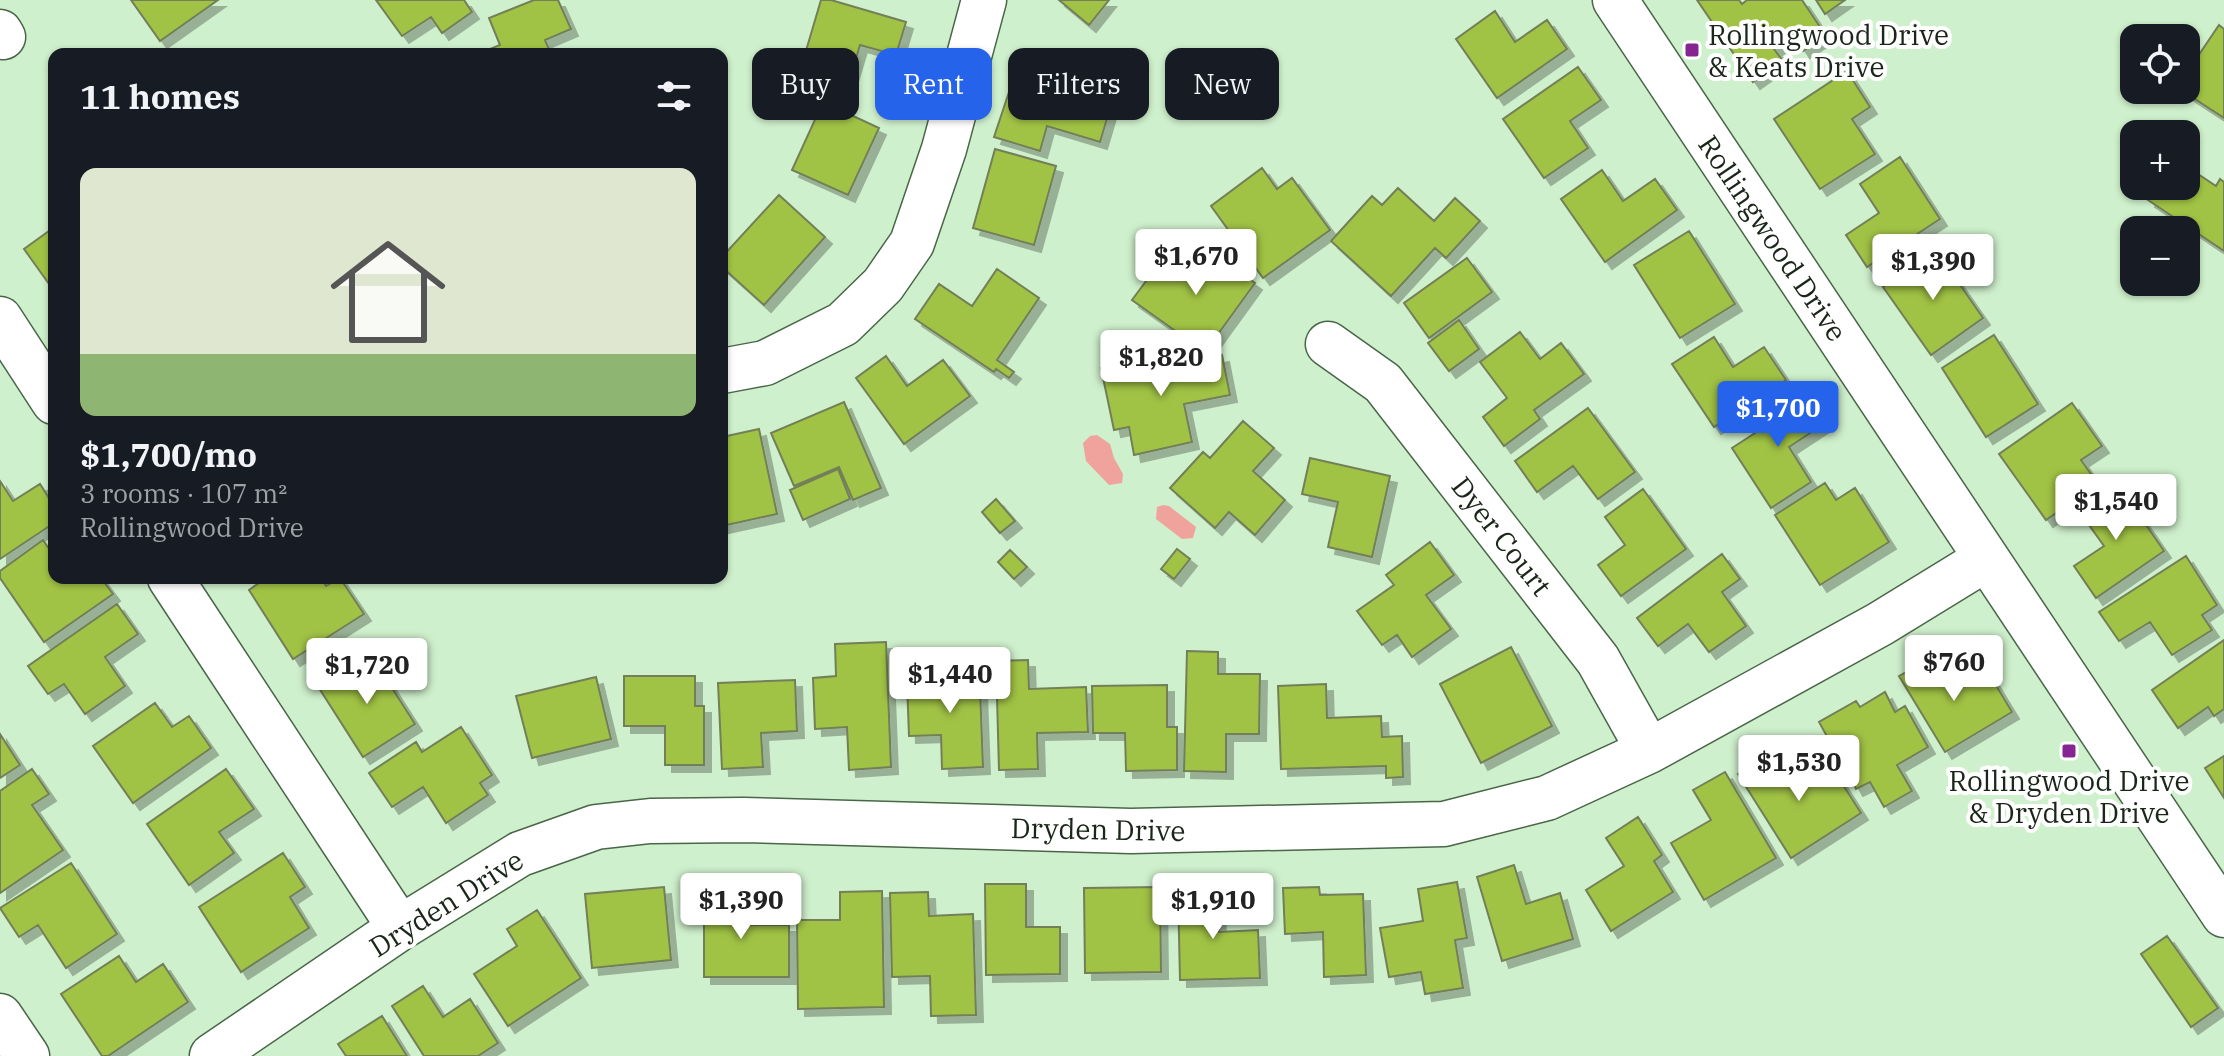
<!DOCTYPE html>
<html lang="en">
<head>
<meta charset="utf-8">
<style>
  :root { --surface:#171b24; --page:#20242c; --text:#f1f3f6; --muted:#9ea1a6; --accent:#2563eb }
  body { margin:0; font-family:"IBM Plex Serif",serif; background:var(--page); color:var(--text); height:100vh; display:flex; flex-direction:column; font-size:30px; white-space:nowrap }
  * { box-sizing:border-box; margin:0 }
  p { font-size:26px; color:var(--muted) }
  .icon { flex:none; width:44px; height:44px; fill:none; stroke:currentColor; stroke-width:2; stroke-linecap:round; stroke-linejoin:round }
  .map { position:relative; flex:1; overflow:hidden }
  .sheet { position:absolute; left:48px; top:48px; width:680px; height:536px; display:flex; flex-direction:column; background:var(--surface); border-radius:16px; box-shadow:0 2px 6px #0004 }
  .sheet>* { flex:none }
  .guide { position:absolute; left:752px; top:48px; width:760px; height:72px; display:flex; gap:16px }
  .controls { position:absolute; left:2120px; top:24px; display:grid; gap:16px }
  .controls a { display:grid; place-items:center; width:80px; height:80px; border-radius:16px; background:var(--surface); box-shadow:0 2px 6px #0004; font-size:40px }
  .price { position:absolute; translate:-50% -68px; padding:0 18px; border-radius:8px; background:#fff; color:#222; font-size:26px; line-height:52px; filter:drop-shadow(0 2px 4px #0008) }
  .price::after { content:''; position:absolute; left:50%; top:48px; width:24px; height:18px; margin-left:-12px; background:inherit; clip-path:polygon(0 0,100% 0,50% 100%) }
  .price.active { background:var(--accent); color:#fff }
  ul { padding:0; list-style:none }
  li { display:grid; align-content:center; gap:16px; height:424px; padding:0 32px }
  li span { display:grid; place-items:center; height:248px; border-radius:16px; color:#555 }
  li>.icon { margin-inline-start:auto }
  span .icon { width:144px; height:144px; fill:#fffc; stroke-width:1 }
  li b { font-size:34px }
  h2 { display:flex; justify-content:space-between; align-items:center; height:96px; padding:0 32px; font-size:34px }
  .pill { padding:0 28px; border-radius:16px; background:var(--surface); box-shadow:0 2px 6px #0004; font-size:28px; line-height:72px }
  .pill.active { background:var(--accent); color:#fff }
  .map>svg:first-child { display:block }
  .water { fill:#f0a29d }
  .building { fill:#a1c345; stroke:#727f58; stroke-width:2; filter:url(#shadow) }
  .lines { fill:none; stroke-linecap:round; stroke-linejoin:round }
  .minor-casing { stroke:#496648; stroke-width:47 }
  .minor { stroke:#fff; stroke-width:44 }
  .poi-dot { fill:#842590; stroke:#fff; stroke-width:3 }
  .labels { text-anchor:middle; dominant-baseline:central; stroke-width:8; stroke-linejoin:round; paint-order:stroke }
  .poi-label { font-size:28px; fill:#1a2619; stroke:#fff; text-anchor:start }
  .street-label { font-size:28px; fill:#1a2619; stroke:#fff }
</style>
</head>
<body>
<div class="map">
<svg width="2224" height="1056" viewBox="0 0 2224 1056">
  <defs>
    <filter id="shadow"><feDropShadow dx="7" dy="7" stdDeviation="0" flood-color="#0004"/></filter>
  </defs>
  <rect width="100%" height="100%" fill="#cff0cc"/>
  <!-- water -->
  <path class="water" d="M1097,435l13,9 4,14 9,16 -1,9 -13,2 -23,-24 -3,-18 7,-7z
    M1163,505l6,1 27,21 -3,11 -11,1 -26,-20 1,-12z"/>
  <!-- building -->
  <path class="building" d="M131,0h87l-58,41z
    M376,0h88l8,12 -30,21 -11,-16 -29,19z
    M534,0h24l13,29 -26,11 6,14h-65l-1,-3 15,-6 -11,-27z
    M821,0h10l75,22 -10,33 -36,-10 -12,40 -48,-14z
    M1059,0h50l-20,25z
    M1697,0h42l3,4 5,-4h55l24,36 -23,15 -10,-15 -19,13 9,12 -30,21z
    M1816,0h29l-20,14z
    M1495,11l20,31 32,-22 20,29 -70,49 -41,-59z
    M2219,25l5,4v89l-43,-28h5v-34l2,-3 8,6z
    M1056,55l64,20 -20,67 -53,-16 -7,25 -46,-14 17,-51 32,10z
    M1578,67l23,33 -31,21 18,27 -44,30 -41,-59z
    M1847,71l23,36 -18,12 23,35 -55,35 -46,-70z
    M823,102l56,26 -31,67 -56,-25z
    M995,149l61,17 -22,79 -61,-17z
    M1900,157l40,62 -73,48 -21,-32 33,-22 -19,-29z
    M2186,166l30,20 4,-7 4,3v69l-76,-51 10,-14h28z
    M1262,168l15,21 15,-11 38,52 -67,48 -52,-72z
    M1602,170l21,31 32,-22 22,31 -72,52 -44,-63z
    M1398,188l36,33 21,-23 25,23 -34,37 -11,-10 -44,48 -60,-55 41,-45 10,9z
    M779,195l46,42 -61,68 -42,-38v-10z
    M53,228l1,1v62l-30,-42z
    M1689,231l46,73 -55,34 -46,-73z
    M1201,245l54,38 -50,69 -73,-52 26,-35 19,13z
    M1936,250l47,68 -52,37 -48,-68z
    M1467,258l25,34 -63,46 -25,-35z
    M997,269l42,29 -42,62 17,12 -5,6 -13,-9 -2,3 -79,-53 24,-35 33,22z
    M1459,320l20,29 -30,22 -21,-28z
    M1520,332l20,27 21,-16 23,31 -50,36 6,9 -36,27 -21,-29 24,-19 -27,-36z
    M1994,335l44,69 -52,33 -44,-69z
    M1714,337l19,30 31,-20 22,33 -72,47 -42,-63z
    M1164,355l2,12 56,-12 8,40 -46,9 8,38 -58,13 -5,-28 -15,3 -13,-62z
    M886,356l21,30 36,-26 27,36 -66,48 -48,-66z
    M1799,391l22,35 -32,21 22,35 -40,26 -39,-60 23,-15 -6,-10z
    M844,402l37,86 -28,12 -14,-33 -45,19 -23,-53z
    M2072,403l30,43 -21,14 17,24 -52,36 -47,-66z
    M1588,408l47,64 -37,27 -25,-33 -36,26 -22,-31z
    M1243,421l31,27 -21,23 32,29 -30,35 -26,-23 -14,16 -45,-40 33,-36 7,6z
    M759,429l18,85 -55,12v-89z
    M1310,458l80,18 -18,81 -44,-10 10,-45 -36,-8z
    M838,469l12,30 -47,21 -13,-30z
    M0,481l13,20 27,-17 14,22v17l-54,36z
    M1825,483l11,17 19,-12 34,54 -69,43 -45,-70z
    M2118,484l46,67 -68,47 -22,-32 30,-20 -25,-35z
    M1643,489l43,60 -65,47 -23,-31 27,-20 -20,-28z
    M996,499l19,22 -15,12 -18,-21z
    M43,540l11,16v22h47l12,16 -69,48 -44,-64v-7z
    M1430,542l24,33 -28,20 25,34 -39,28 -15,-22 -15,10 -25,-34 37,-26 -8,-10z
    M1177,549l13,10 -16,20 -13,-10z
    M1010,550l17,17 -13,12 -16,-17z
    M1722,554l18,25 -18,13 24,34 -37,26 -21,-28 -30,22 -21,-28z
    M2186,556l31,49 -15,10 10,15 -40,25 -22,-33 -31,19 -20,-29z
    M266,578h55l5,8 14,-8 24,36 -71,45 -44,-69z
    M117,604l21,30 -33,23 20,29 -40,28 -21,-30 -16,10 -20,-28z
    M2224,640v69l-10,7 -6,-9 -30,21 -26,-38z
    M886,642l5,125 -42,3 -2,-43 -32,2 -2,-51 23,-2 -1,-32z
    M1511,647l41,79 -71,37 -41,-79z
    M1187,651l31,1v22h42l-1,60h-33v38l-42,-1z
    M371,655l44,69 -52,33 -44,-69z
    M1933,657l21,35 34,-20 24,40 -67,40 -46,-76z
    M1028,660l1,29 57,-2 2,45 -51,1 1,36 -39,1 -3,-109z
    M979,662l4,105 -41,2 -1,-34 -32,1 -2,-54 43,-1 -1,-17z
    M624,676h71v30h9v59h-39v-39h-41z
    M596,677l15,62 -79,19 -16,-62z
    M795,680l2,51 -36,2 2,34 -41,2 -4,-86z
    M1326,684l1,34 54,-2 1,21 20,-1 1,41 -17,1v-12l-105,3 -3,-83z
    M1167,685v42h10v43l-51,1 -1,-38h-32l-1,-47z
    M1885,692l10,20 10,-6 23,41 -31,18 15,26 -28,16 -14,-25 -14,7 -37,-67 37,-21 4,6z
    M155,703l17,24 17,-11 22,32 -78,55 -40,-57z
    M461,727l31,48 -12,8 8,12 -42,28 -23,-36 -31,20 -23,-34 47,-31 6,10z
    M0,734l20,31 -20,13z
    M1771,753l21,33 37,-23 32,50 -70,45 -53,-84z
    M2224,756v42l-19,-30z
    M32,769l17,25 -17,11 31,45 -63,43v-102z
    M226,769l28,40 -35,23 15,21 -45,32 -42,-61z
    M1725,772l51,86 -72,42 -33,-57 40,-23 -18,-30z
    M1638,817l24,38 -8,6 19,31 -62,39 -25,-41 38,-24 -18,-28z
    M283,853l22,34 -15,10 19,31 -68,44 -42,-65z
    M71,863l46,71 -51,34 -28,-43 -19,12 -19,-29z
    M1514,865l12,39 34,-11 13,46 -71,22 -25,-84z
    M1457,882l10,56 -12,2 8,48 -38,6 -4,-22 -32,5 -9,-49 43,-7 -5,-32z
    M985,884h41v43h34v47l-74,1z
    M664,887l7,73 -79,8 -7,-74z
    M1160,887l1,85 -76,1 -1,-85z
    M1319,887l1,8 43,-1 3,81 -42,2 -1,-45 -38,2 -2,-46z
    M1218,889l1,43 39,-2 2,48 -80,2 -2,-90z
    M745,891v34h44v52h-85v-85z
    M882,891l2,116 -86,2 -1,-89h43v-28z
    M928,892l1,24 44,-2 3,101 -45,1 -1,-40 -38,1 -2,-84z
    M537,910l44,68 -73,48 -34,-52 43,-28 -10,-17z
    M2167,936l51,72 -27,19 -50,-73z
    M119,956l17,26 27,-18 25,38 -80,54h-6l-41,-62z
    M423,986l20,31 27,-18 28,44 -20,13h-54l-32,-50z
    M382,1016l25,40h-61l-8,-12z"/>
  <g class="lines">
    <defs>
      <path id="minor" d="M1615,0l609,915
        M0,32l3,5
        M0,319l54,83
        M1328,344l55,39 215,277 51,91
        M722,371l43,-8 78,-39 40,-39 29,-42 32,-94 40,-149
        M170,578l230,350
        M0,1016l27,40
        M212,1056l188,-128 120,-74 76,-27 54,-6 93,-1 388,11 313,-7 103,-26 102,-47 231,-127 106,-65"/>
    </defs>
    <!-- minor casing -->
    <use href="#minor" class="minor-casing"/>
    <!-- minor -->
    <use href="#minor" class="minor"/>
  </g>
  <!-- markers -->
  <g class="poi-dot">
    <rect x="1684" y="42" width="16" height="16" rx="4"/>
    <rect x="2061" y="743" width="16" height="16" rx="4"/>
  </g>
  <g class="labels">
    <!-- poi labels -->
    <g class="poi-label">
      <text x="1708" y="34">Rollingwood Drive<tspan x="1708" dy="32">&amp; Keats Drive</tspan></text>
      <text x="2069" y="780" text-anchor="middle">Rollingwood Drive<tspan x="2069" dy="32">&amp; Dryden Drive</tspan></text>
    </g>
    <!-- street labels -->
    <g class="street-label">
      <text transform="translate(1773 238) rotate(56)">Rollingwood Drive</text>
      <text transform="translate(1502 536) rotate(52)">Dyer Court</text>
      <text transform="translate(1098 829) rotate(1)">Dryden Drive</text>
      <text transform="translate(446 903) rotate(-32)">Dryden Drive</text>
    </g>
  </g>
</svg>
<div class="controls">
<a><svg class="icon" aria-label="locate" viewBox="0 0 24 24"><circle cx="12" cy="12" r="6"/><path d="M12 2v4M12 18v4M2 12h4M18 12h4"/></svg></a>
<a>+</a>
<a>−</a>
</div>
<b class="price" style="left:1196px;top:297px">$1,670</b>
<b class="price" style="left:1933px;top:302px">$1,390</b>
<b class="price" style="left:1161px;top:398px">$1,820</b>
<b class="price active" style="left:1778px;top:449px">$1,700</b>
<b class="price" style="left:2116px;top:542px">$1,540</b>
<b class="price" style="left:1954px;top:703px">$760</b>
<b class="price" style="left:367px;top:706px">$1,720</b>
<b class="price" style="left:950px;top:715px">$1,440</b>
<b class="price" style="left:1799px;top:803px">$1,530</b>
<b class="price" style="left:741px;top:941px">$1,390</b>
<b class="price" style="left:1213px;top:941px">$1,910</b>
<div class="guide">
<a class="pill">Buy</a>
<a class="pill active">Rent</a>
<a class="pill">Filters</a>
<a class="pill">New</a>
</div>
<section class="sheet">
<h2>11 homes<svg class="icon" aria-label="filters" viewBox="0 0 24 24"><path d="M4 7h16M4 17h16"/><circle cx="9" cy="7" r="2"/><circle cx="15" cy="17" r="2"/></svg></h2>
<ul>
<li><span style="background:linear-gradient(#dfe7d0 75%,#8fb573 0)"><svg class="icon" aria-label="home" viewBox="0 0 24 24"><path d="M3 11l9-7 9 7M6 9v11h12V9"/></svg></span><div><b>$1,700/mo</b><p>3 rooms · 107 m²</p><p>Rollingwood Drive</p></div></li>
</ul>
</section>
</div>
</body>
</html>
